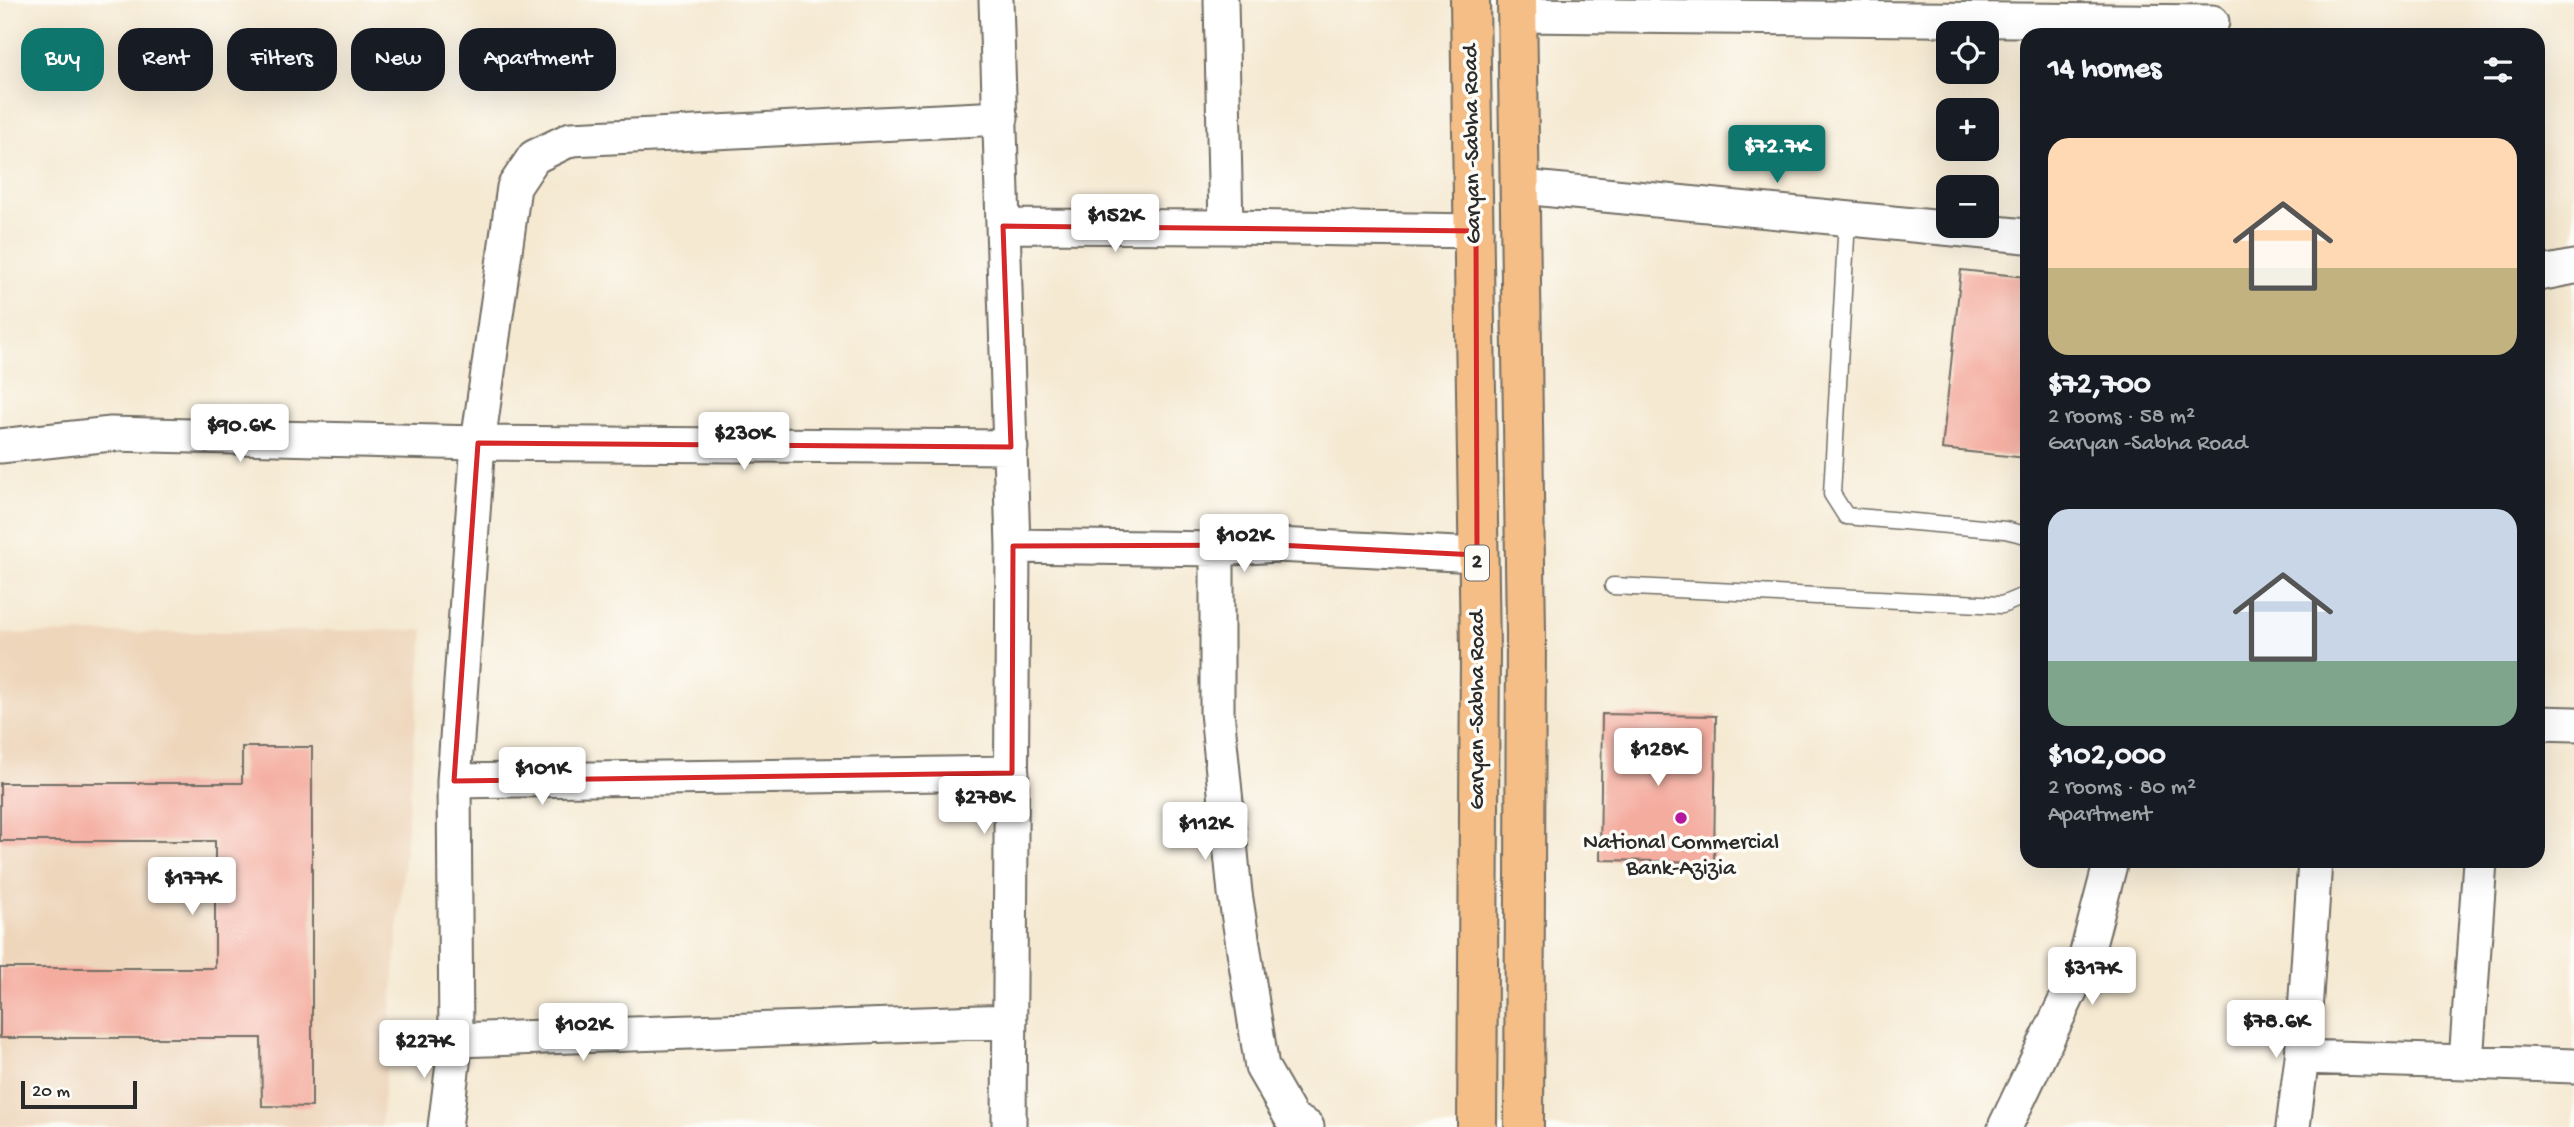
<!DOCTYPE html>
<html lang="en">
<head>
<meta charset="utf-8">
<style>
  :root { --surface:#171b24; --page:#20242c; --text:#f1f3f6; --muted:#9ea1a6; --accent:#0f766e }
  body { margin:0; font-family:"Gochi Hand",sans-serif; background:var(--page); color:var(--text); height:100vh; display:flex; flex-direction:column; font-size:26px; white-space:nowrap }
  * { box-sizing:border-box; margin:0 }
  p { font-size:23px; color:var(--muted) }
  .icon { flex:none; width:38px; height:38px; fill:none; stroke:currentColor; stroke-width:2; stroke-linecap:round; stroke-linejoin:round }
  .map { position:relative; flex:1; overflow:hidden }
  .panel { position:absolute; left:2020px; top:28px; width:525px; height:840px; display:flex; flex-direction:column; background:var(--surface); border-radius:21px; box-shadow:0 7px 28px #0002 }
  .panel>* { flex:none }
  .top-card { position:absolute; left:21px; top:28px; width:665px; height:63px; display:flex; gap:14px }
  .buttons { position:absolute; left:1936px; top:21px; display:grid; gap:14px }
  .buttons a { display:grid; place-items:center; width:63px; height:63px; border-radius:14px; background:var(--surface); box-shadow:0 7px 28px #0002; font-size:35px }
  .scale { position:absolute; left:21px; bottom:18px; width:116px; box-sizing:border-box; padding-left:7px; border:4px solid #2b2b2b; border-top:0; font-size:19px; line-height:24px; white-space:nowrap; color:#2b2b2b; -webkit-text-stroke:5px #fdfcf7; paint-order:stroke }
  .price { position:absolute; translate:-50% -60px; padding:0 16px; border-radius:7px; background:#fff; color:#222; font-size:23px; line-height:46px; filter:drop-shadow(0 2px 4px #0008) }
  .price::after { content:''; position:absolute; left:50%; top:42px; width:21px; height:16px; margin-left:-10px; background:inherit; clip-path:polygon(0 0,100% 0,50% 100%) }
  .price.active { background:var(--accent); color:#fff }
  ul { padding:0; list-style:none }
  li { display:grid; align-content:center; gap:14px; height:371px; padding:0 28px }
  li span { display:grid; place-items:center; height:217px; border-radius:21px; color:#555 }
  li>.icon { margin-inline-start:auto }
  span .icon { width:126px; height:126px; fill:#fffc; stroke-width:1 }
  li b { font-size:30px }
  h2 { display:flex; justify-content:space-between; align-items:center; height:84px; padding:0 28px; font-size:30px }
  .pill { padding:0 24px; border-radius:21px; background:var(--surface); box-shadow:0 7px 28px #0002; font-size:24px; line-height:63px }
  .pill.active { background:var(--accent); color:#fff }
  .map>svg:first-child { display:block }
  .built { fill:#eed6bb }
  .building { fill:#f4ac9f }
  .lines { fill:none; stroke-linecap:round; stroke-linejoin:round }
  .lane-casing { stroke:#726e65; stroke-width:19 }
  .street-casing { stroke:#726e65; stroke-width:37 }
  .highway-casing { stroke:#726e65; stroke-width:42 }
  .lane { stroke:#fff; stroke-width:16 }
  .street { stroke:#fff; stroke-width:33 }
  .highway { stroke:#f5be86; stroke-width:38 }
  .marked { fill:none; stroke:#d62828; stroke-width:5; stroke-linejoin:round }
  .poi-dot { fill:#b5179e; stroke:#fdfcf7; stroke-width:2.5 }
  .labels { text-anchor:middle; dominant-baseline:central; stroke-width:7; stroke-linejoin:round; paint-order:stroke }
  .shield { fill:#fdfcf7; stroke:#6a6a68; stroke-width:2 }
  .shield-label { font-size:21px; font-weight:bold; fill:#2b2b2b }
  .street-label { font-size:23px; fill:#2b2b2b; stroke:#fdfcf7 }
  .poi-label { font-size:23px; fill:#2b2b2b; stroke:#fdfcf7 }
</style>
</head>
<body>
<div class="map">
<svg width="2574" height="1127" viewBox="0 0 2574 1127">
  <rect width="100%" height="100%" fill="#fdfcf7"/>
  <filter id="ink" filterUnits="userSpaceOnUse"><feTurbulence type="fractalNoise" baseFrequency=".0143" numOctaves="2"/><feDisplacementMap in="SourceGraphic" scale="14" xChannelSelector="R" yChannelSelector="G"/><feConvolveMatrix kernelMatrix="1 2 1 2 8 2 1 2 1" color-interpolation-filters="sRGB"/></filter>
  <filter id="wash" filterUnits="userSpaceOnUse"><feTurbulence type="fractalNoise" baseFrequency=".00686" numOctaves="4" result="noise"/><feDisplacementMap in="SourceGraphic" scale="28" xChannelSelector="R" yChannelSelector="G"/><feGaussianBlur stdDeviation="1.57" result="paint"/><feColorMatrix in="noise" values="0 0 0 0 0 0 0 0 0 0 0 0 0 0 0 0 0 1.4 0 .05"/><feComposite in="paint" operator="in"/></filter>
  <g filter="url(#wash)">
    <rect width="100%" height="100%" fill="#f5e9d2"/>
    <!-- built -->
    <path class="built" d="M424,630l-43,497h-381v-493z"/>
    <g id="blocks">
      <!-- building -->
      <path class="building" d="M1961,270l65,7v181l-84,-9z
        M1602,714l114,2 -2,146 -114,-2z
        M242,747h70v360l-50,-1 -1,-68h-261v-70h215v-127h-215v-58h242z"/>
    </g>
  </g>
  <g filter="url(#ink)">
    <use href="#blocks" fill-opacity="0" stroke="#726e65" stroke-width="2"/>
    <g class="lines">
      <defs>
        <path id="lane" d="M1847,219l-15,275 14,22 159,14 21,5
          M1613,586l389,19 24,-10"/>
        <path id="street" d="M996,0l17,546 -4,581
          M1221,0l5,227 250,4
          M1517,15l695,7
          M1001,118l-430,21 -37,18 -20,30 -36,256 -24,338 558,-8
          M1522,187l504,49
          M1003,226l223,1
          M2538,274l36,-7
          M0,446l111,-12 367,9 533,4
          M1013,546l204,3 60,-4 200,10
          M1217,549v163l18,181 27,174 30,52 15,8
          M2538,723l36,1
          M454,781l2,259 554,-19
          M2315,861l-13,196 164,5
          M2480,861l-14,201 108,4
          M445,1127l11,-87
          M2005,1127l80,-167 26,-99
          M2293,1127l9,-70"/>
        <path id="highway" d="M1470,0l10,652 -3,475
          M1517,0l9,633 -2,494"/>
      </defs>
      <!-- lane casing -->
      <use href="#lane" class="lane-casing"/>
      <!-- street casing -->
      <use href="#street" class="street-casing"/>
      <!-- highway casing -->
      <use href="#highway" class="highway-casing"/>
      <!-- lane -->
      <use href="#lane" class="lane"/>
      <!-- street -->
      <use href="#street" class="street"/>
      <!-- highway -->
      <use href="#highway" class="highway"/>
    </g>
  </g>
  <!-- marked area -->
  <path class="marked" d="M1003,226l473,5 1,324 -200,-10 -264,1 -1,227 -558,8 24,-338 533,4z"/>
  <!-- markers -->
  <circle class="poi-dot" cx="1681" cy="818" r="7"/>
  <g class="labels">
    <!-- shield labels -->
    <rect class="shield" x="1465" y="545.5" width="24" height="35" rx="5"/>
    <g class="shield-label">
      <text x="1477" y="563">2</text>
    </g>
    <!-- street labels -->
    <g class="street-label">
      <text transform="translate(1473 144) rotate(-91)">Garyan -Sabha Road</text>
      <text transform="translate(1478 710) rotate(-90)">Garyan -Sabha Road</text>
    </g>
    <!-- poi labels -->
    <g class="poi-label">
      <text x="1681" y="843">National Commercial<tspan x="1681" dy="26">Bank-Azizia</tspan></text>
    </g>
  </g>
</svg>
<div class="buttons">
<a><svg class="icon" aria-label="locate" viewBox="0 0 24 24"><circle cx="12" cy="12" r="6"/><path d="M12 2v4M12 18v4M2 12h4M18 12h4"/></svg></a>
<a>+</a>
<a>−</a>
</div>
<div class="scale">20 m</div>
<b class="price active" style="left:1777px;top:185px">$72.7K</b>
<b class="price" style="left:1115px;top:254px">$152K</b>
<b class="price" style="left:240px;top:464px">$90.6K</b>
<b class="price" style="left:744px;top:472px">$230K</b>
<b class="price" style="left:1244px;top:574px">$102K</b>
<b class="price" style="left:1658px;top:788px">$128K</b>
<b class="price" style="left:542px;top:807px">$101K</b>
<b class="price" style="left:984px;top:836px">$278K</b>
<b class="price" style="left:1205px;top:862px">$112K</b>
<b class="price" style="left:192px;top:917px">$177K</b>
<b class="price" style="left:2092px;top:1007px">$317K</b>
<b class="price" style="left:2276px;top:1060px">$78.6K</b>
<b class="price" style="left:583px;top:1063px">$102K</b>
<b class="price" style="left:424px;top:1080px">$227K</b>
<div class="top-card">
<a class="pill active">Buy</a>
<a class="pill">Rent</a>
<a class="pill">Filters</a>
<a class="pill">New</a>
<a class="pill">Apartment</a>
</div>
<section class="panel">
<h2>14 homes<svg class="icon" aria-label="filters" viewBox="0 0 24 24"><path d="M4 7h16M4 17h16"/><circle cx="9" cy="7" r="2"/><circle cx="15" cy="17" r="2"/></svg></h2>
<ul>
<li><span style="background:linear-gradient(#ffd9b3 60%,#c2b280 0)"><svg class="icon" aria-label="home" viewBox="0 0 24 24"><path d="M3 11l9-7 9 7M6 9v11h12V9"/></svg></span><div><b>$72,700</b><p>2 rooms · 58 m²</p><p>Garyan -Sabha Road</p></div></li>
<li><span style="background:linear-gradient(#c9d6e8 70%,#7fa58c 0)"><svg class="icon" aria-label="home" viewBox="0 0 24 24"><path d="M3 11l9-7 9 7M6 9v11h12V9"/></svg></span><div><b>$102,000</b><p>2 rooms · 80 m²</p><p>Apartment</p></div></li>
</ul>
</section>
</div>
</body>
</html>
